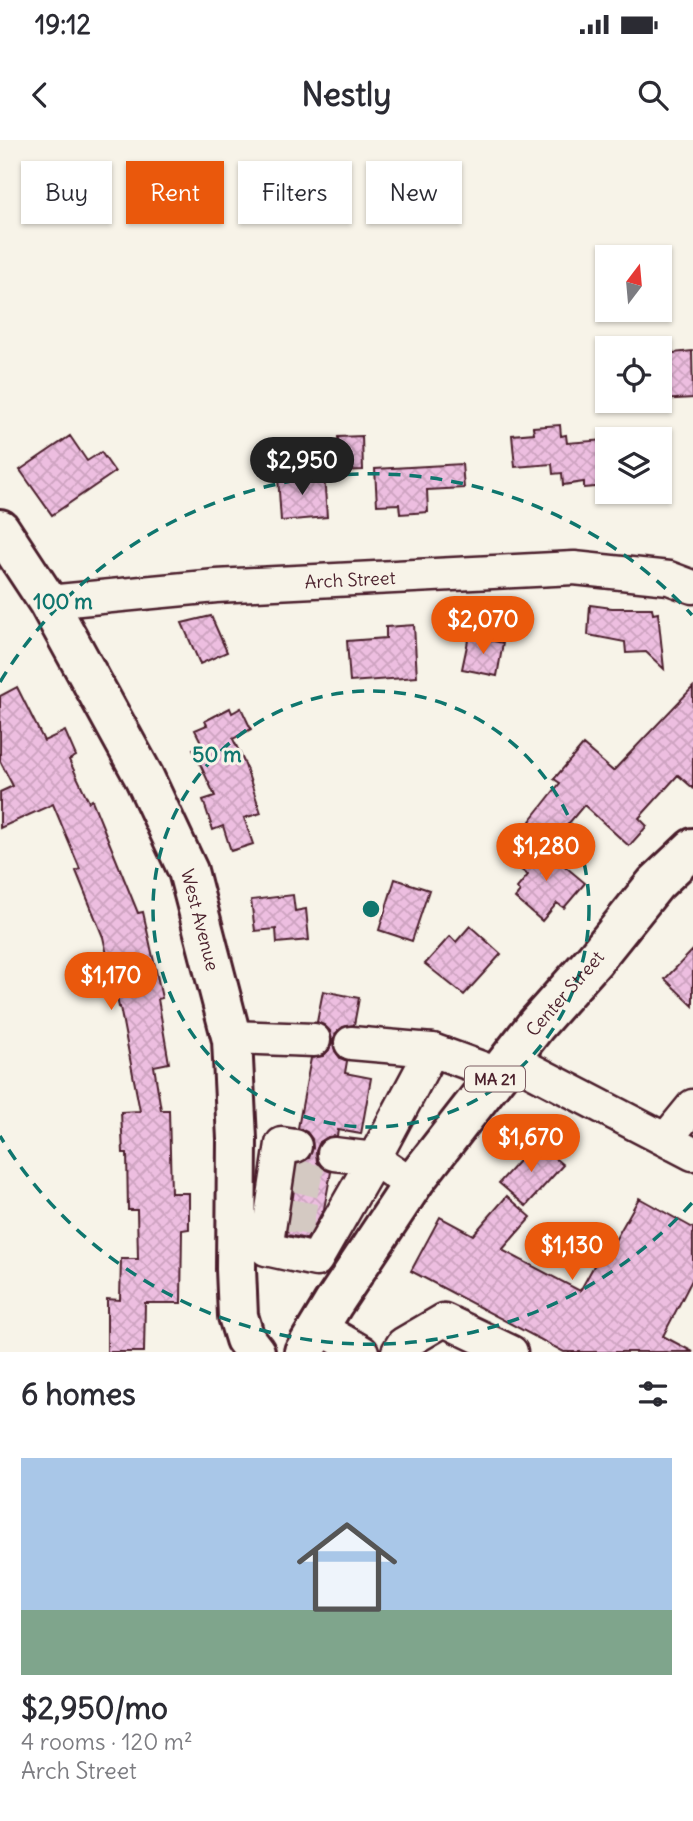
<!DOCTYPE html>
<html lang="en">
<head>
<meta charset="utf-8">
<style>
  :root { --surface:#fff; --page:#f7f7f7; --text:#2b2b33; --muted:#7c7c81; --line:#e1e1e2; --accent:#ea580c }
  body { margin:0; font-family:Delius,sans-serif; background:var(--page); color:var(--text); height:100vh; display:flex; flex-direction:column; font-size:26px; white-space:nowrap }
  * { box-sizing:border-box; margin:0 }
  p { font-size:23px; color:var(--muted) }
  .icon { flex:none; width:38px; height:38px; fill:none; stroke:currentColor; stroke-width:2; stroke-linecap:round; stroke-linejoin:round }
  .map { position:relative; height:1212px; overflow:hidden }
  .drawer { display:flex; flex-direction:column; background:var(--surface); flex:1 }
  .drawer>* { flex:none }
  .top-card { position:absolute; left:21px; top:21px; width:651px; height:63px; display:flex; gap:14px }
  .needle { width:46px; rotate:16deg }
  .buttons { position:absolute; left:595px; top:105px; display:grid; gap:14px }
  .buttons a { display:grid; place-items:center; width:77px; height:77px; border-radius:0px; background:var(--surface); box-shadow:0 2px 5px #0004; font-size:35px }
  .price { position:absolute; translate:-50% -60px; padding:0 16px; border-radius:24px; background:var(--accent); color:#fff; font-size:23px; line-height:46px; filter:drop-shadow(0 2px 4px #0008) }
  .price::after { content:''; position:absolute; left:50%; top:42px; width:21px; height:16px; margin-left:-10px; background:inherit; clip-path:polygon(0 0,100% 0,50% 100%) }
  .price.current { background:#222; color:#fff }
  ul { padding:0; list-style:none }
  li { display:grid; align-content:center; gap:14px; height:371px; padding:0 21px }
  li+li { border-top:2px solid var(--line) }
  li span { display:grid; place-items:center; height:217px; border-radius:0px; color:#555 }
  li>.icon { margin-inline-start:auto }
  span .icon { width:126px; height:126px; fill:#fffc; stroke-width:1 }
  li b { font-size:30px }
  h2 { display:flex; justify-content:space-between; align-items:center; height:84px; padding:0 21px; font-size:30px }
  .tag { padding:0 24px; border-radius:0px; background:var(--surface); box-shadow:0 2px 5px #0004; font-size:24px; line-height:63px }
  .tag.current { background:var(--accent); color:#fff }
  .status { display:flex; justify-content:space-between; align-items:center; height:49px; padding:0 35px; background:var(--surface); direction:ltr }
  .status svg { height:19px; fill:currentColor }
  header { display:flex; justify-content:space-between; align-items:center; height:91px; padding:0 21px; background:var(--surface); font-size:32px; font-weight:800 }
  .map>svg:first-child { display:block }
  .building { fill:url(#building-cross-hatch); stroke:#4a1f2b; stroke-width:2 }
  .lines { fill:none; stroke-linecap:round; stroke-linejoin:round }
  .minor-tunnel { stroke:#d4c9c2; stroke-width:32; stroke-dasharray:32 16; stroke-linecap:butt }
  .minor-casing { stroke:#4a1f2b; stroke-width:37 }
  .major-casing { stroke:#4a1f2b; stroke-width:44 }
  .minor { stroke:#f7f3e8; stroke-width:32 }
  .major { stroke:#f7f3e8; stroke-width:38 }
  .ring { fill:none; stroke:#0f766e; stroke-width:3.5; stroke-dasharray:12 9 }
  .labels { text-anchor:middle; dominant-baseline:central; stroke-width:6; stroke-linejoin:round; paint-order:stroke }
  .shield { fill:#f7f3e8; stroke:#7e5f64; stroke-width:2 }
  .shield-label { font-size:16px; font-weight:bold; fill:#4a1f2b }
  .street-label { font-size:18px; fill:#4a1f2b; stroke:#f7f3e8 }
  .centre { fill:#0f766e; stroke:#f7f3e8; stroke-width:3.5 }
  .ring-label { font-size:21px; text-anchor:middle; font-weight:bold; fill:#0f766e; stroke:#f7f3e8; stroke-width:6; stroke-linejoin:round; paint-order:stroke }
</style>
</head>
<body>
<div class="status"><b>19:12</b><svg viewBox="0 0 49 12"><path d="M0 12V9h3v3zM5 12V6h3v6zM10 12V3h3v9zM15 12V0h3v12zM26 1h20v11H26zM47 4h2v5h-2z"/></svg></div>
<header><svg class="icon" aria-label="back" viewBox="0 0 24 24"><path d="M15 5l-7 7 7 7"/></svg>Nestly<svg class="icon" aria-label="search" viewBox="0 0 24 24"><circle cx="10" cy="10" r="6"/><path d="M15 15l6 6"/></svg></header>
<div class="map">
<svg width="693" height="1212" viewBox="0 0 693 1212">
  <defs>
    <pattern id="building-cross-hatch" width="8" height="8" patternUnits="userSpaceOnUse" patternTransform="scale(1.75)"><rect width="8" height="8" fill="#edbee0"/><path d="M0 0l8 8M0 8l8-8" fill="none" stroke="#cda3c0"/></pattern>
  </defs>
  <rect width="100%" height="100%" fill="#f7f3e8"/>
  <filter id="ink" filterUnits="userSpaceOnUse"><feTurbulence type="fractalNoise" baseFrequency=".0143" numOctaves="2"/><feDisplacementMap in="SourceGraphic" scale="14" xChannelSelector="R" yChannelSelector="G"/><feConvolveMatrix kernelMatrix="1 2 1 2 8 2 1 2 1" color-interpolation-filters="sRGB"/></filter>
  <g filter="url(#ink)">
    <!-- building -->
    <path class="building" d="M692,211l1,47 -33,2v-31h5l-1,-15z
      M560,285l1,11 5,-1 1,8 38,-3 2,46 -23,2v-6l-21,3 -1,-12 -9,1 -1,-10 -37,3 -3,-32 22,-2 -1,-6z
      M70,296l17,25 14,-9 14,20 -63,43 -32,-45z
      M362,296l1,34 -24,1 -1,-34z
      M462,324l2,24 -37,2 1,22 -28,2 -1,-10 -22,1 -2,-36z
      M324,334l3,43 -46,4 -3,-45z
      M590,465l22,3h40l1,6 5,-1 6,56 -18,-17 -20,1 -1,-11 -37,-7z
      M211,476l16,36 -27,12 -18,-41z
      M414,485l3,52 -67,5 -3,-41 39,-3v-11z
      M469,496l34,7 -6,33 -35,-7z
      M17,547l27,54 21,-10 11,25 -7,4 20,42 3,-2 46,113 5,-1 19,86 -4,1 11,64 -15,3 7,44h8l2,83h18v36l-7,1 -1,73h-36l-1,49h-37v-53l13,1 1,-41h17l-1,-49h-9l-1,-57h-4l-2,-41 19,-1 -20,-104h-1l-16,-70 -27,-66 4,-2 -27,-65 -53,24v-36l13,-6 -13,-25v-65z
      M693,547v101l-15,-13 -39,43 8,8 -18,20 -45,-41 -30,36 -24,-20 30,-38 -6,-4 29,-34 30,26z
      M230,568l2,5 9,-5 10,21 -18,10 11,23 17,51 -17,5 9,26 -22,7 -8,-25 -10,4 -10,-30 12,-4 -22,-47 9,-5 -7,-14 12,-5 -2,-4z
      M536,702l49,41 -21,25 -7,-5 -15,18 -27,-23 5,-6 -3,-4 11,-13 -12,-9z
      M395,739l34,11 -17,51 -33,-11z
      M293,755l2,16 11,-2 3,31 -32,3 -1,-14 -21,2 -4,-31z
      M470,786l31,28 -37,41 -39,-31 25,-28 6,6z
      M693,810v56l-28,-27z
      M323,851l36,7 -5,27 -11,2 -7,6 -3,9 2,9 5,7 7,3 -2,12 26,5 -10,56 -23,-4 -1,6 -9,1 -8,5 -4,9 1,11 5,6 9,4 -7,37 -17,30 -20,-4 11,-71 11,-6 4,-10 -1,-9 -5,-7 -9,-4 13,-70 12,-2 6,-6 3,-9 -2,-10 -6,-6 -7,-3z
      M536,1002l27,23 -37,41 -27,-23z
      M507,1056l24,21 -29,33 78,41 21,-38 5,3 33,-58 54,30v50l-30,58 30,16h-129l-153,-81 29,-54 33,18z"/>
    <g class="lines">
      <!-- minor-tunnel -->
      <path class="minor-tunnel" d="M290,1034l39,10
        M283,1074l39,7"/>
      <defs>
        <g id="minor">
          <path id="s1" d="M48,462l168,-16 358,-18 95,10 24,9"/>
          <path d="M231,897l83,3"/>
          <path d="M351,903l81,7"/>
          <path d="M510,919l183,95"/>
          <path d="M666,999l27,-33"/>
          <path d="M295,1006l-13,-2 -16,105 50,11 58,-101 -40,-5"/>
          <path d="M412,1045l-38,-26 58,-109 66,24"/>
          <path d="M319,1187l43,25"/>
          <path d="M398,1212l5,-8 41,-24 67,32"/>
        </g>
        <g id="major">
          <path id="s2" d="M0,389l48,73 96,175 44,94 44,169 5,99 -1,130 2,47 7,23 10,13"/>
          <path id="s3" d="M304,1212l29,-48 83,-125 120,-154 58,-65 61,-76 38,-36"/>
        </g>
      </defs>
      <!-- minor casing -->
      <use href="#minor" class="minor-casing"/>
      <!-- major casing -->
      <use href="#major" class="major-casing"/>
      <!-- minor -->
      <use href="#minor" class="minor"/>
      <!-- major -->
      <use href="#major" class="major"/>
    </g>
  </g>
  <!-- distance rings -->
  <g class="ring">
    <circle cx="371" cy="769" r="218"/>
    <path d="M692 1063A435 435 0 0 1 0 996M0 542A435 435 0 0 1 692 475"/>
  </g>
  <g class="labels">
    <!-- shield labels -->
    <rect class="shield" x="465" y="926.5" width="60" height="25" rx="5"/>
    <g class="shield-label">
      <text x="495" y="939">MA 21</text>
    </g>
    <!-- street labels -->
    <g class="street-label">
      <text stroke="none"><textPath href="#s1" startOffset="303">Arch Street</textPath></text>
      <text stroke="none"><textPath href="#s2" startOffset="441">West Avenue</textPath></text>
      <text stroke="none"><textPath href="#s3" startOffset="444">Center Street</textPath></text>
    </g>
  </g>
  <circle cx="371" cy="769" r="10" class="centre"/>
  <g class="ring-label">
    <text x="63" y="469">100 m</text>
    <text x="217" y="622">50 m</text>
  </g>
</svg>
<div class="buttons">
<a><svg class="needle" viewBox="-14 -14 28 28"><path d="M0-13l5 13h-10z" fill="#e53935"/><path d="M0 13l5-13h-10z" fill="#7c7c81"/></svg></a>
<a><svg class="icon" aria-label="locate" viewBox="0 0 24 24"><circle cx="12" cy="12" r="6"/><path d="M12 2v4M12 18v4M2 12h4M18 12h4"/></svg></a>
<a><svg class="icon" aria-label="layers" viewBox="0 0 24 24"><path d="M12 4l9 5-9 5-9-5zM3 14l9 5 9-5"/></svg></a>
</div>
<b class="price current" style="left:302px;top:357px">$2,950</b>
<b class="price" style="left:483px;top:516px">$2,070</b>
<b class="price" style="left:546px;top:743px">$1,280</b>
<b class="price" style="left:111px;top:872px">$1,170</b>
<b class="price" style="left:531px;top:1034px">$1,670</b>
<b class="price" style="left:572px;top:1142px">$1,130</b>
<div class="top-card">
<a class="tag">Buy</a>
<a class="tag current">Rent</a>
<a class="tag">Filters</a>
<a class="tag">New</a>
</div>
</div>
<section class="drawer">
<h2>6 homes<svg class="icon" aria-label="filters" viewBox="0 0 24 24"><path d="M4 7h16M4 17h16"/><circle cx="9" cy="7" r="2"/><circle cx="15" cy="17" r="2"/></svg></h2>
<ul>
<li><span style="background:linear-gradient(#a9c7e8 70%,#7fa58c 0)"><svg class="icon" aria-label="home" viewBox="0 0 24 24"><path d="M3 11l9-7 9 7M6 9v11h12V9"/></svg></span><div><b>$2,950/mo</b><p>4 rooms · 120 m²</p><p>Arch Street</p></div></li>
</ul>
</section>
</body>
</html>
